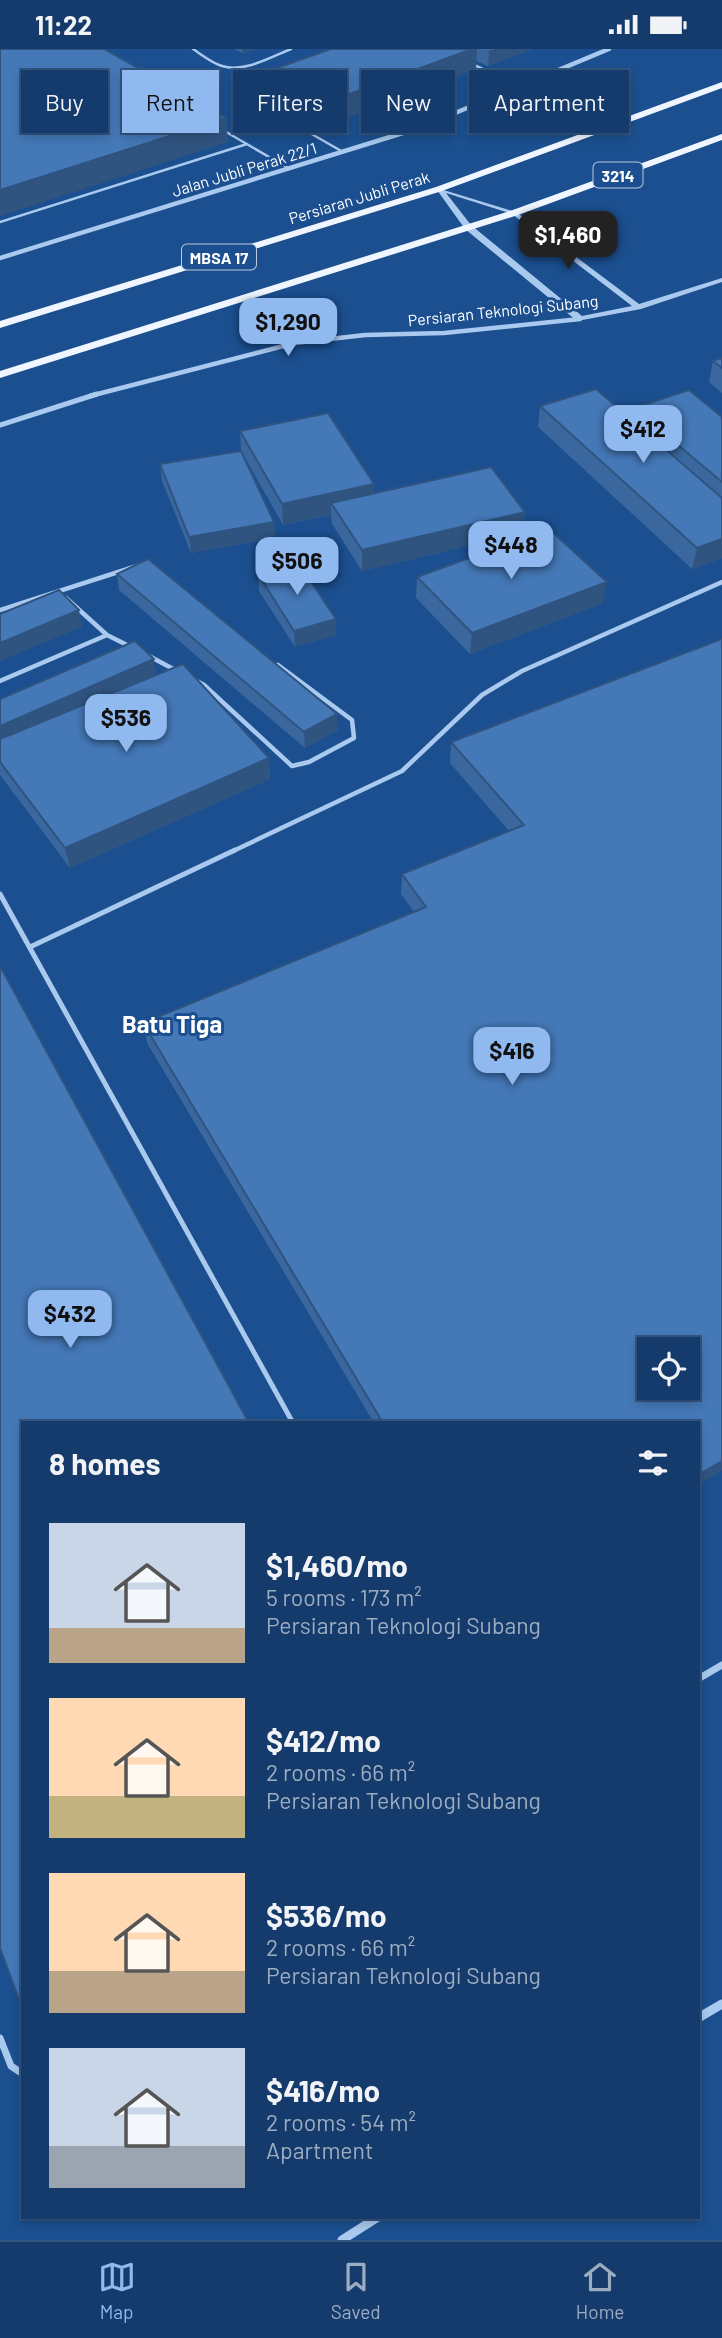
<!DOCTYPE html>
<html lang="en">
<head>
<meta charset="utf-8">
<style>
  :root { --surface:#143b6b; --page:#1d4271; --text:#f1f3f6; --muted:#9dadc1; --line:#33557e; --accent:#90b9f0 }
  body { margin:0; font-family:Barlow,sans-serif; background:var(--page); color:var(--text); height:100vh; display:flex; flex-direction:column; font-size:26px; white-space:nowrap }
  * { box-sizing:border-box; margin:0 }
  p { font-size:23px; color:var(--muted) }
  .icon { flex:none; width:38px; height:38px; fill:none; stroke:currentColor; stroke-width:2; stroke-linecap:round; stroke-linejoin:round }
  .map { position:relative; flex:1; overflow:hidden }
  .sheet { position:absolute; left:21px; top:1372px; width:679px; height:798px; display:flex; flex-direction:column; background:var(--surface); border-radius:0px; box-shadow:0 4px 10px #0003,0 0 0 2px var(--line) }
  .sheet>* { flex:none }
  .banner { position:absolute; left:21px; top:21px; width:681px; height:63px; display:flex; gap:14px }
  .tools { position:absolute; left:637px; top:1288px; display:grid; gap:14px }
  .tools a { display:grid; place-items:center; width:63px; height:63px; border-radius:0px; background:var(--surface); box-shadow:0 4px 10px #0003,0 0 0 2px var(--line); font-size:35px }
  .price { position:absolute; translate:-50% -60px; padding:0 16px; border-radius:14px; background:var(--accent); color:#111; font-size:23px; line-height:46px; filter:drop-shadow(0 2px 4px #0008) }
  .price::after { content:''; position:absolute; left:50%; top:42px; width:21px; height:16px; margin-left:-10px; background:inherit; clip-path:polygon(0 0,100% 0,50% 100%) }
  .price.current { background:#222; color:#fff }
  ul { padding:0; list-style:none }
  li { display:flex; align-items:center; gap:21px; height:175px; padding:0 28px }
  li span { display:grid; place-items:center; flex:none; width:196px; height:140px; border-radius:0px; color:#555 }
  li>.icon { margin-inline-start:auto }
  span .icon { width:84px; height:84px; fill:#fffc; stroke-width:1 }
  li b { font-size:30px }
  h2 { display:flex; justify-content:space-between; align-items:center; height:84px; padding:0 28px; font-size:30px }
  .chip { padding:0 24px; border-radius:0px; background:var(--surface); box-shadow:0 4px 10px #0003,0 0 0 2px var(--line); font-size:24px; line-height:63px }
  .chip.current { background:var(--accent); color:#111 }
  .status { display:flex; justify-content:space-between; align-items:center; height:49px; padding:0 35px; background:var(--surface); direction:ltr }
  .status svg { height:19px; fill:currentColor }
  .menu { display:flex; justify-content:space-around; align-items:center; height:98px; border-top:2px solid var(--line); background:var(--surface); font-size:19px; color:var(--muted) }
  .menu a { display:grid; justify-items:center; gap:4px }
  .menu .current { color:var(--accent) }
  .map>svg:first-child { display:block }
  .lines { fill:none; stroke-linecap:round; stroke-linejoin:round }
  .service-far3 { stroke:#a9c9ee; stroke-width:2.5 }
  .service-far2 { stroke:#a9c9ee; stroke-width:4.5 }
  .service-far1 { stroke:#a9c9ee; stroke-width:5 }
  .service { stroke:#a9c9ee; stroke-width:7 }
  .minor-far2 { stroke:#a9c9ee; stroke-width:4.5 }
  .minor-far1 { stroke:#a9c9ee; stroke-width:5 }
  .minor { stroke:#a9c9ee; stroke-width:9 }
  .tertiary { fill:#a9c9ee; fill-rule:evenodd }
  .primary { fill:#f0f6ff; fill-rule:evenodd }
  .wall { fill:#3a679d }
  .shaded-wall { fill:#305480 }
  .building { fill:#4478b7; stroke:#305480; stroke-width:2; fill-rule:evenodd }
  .labels { text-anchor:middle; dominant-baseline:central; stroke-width:6; stroke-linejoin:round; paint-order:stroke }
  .far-street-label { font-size:16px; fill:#fff; stroke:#1b4f8f }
  .shield { fill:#1b4f8f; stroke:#bbcadd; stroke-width:2 }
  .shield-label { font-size:16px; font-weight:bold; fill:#fff }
  .district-label { font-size:24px; font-weight:bold; fill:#fff; stroke:#1b4f8f }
</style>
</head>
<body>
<div class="status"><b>11:22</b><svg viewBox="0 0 49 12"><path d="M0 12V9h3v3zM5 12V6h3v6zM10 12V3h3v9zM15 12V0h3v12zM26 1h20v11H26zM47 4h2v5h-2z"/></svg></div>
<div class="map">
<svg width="722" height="2191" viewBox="0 0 722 2191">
  <rect width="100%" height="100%" fill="#1b4f8f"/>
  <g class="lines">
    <!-- service-far3 -->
    <path class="service-far3" d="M193,0c9,6 19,14 29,17 22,7 49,-9 69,-17
      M470,14l49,23
      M281,37l-21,8 -3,5 4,6 82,47
      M221,80l67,39
      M0,173l247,-78"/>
    <!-- service-far2 -->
    <path class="service-far2" d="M66,549l41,37 24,12
      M0,561l140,-45
      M149,607l28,15
      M195,631l9,5 88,81 17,-4 45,-24 -2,-18 -74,-55
      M0,632l107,-46
      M231,803l171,-81 80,-76 40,-24 200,-89"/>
    <!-- service-far1 -->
    <path class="service-far1" d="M0,845l293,529
      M30,898l205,-97"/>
    <!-- service -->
    <path class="service" d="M698,1630l24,-14
      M0,1989l11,28 12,8"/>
    <!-- minor-far2 -->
    <path class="minor-far2" d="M0,209l419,-130 190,-79
      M90,347l205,-53 70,-8 79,-2 136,-14"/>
    <!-- minor-far1 -->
    <path class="minor-far1" d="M0,376l97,-31"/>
    <!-- minor -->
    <path class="minor" d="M698,1969l24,-14
      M342,2191l36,-23"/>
    <!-- tertiary -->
    <path class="tertiary" d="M437,139l79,24 123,92 83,-26v4l-81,27 -64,12 -112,-92 -28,-39zM446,144l66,21 120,92 -50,10 -111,-91z"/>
    <!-- primary -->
    <path class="primary" d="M722,33v6l-280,103 -442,137v-7l436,-134z
      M722,85v6l-204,75 -518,163v-7l510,-160z"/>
  </g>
  <!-- wall -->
  <path class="wall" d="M234,0h21l-13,4z
    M331,0h202l-45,17 -12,-5v8l-139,52 -59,-31 -1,-22z
    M722,309v35l-13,-11 4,-21z
    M540,357l92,15 2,-13 88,9v141l-30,11 -154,-142z
    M240,382l134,62 149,40 -161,38 -30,-47 -1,-9 -48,10 -39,-69 30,66 1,16 -84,15 -29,-72 -2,-17 81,-13z
    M117,525l221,156 -33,18 -186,-158z
    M258,525l78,61 -41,12 -36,-56z
    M417,528l186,26 -133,51 -54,-56z
    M722,590l-24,784h-324l-227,-380 -4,-20 271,-111 -13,-18 1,-20 107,-43 -59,-68 1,-21z
    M156,626l113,83 1,21 -200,89 -70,-93v-76z"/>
  <!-- shaded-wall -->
  <path class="shaded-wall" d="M242,0h13l-13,4z
    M472,0h5l-1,20 -139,52 -1,-22z
    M495,0h38l-45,17 1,-15z
    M226,69l2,24 -228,74v-26z
    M374,435v22l-43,-3v12l-48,10 -1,-21z
    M525,463l-2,21 -161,38v-21z
    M274,473l1,16 -84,15 -2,-16z
    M722,490v19l-30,11 5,-21z
    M607,533l-4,21 -133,51 2,-21z
    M79,561l3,17 -82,34v-18z
    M336,570v16l-41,12 -1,-16z
    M154,610l2,17 -156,68v-18z
    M337,665l1,16 -33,18 -1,-16z
    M269,709l1,21 -200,89 -5,-20z
    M722,1412v10l-24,14v-10z"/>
  <!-- building -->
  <path class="building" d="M0,0h104l122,69 -226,72z
    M331,0h141l-136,50 -59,-31z
    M722,309v10l-9,-7z
    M596,340l126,109v41l-25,9 -157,-142z
    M689,341l33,27v65l-88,-74z
    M328,364l46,71 -92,20 -42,-73z
    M241,402l33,71 -85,15 -29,-73z
    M491,418l34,45 -163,38 -31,-47z
    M549,480l58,53 -135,51 -55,-56z
    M148,510l189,155 -33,18 -187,-158z
    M299,515l37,55 -42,12 -36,-57z
    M59,541l20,20 -79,33v-29z
    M722,590v822l-24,14v-52h-315l-240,-400 283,-116 -24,-33 122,-49 -73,-83zM649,1300h39v39h-39z
    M135,592l19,18 -154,67v-27z
    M183,615l86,94 -204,90 -65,-86v-23z
    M0,917l249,457h-226v587l-23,-62z"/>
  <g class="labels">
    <!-- far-street labels -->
    <g class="far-street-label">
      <text transform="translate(244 120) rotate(-17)">Jalan Jubli Perak 22/1</text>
      <text transform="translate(359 148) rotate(-17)">Persiaran Jubli Perak</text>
      <text transform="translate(503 261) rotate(-6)">Persiaran Teknologi Subang</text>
    </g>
    <!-- shield labels -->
    <g class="shield">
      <rect x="593.5" y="113.5" width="49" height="25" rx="5"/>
      <rect x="182" y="195.5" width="74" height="25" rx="5"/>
    </g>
    <g class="shield-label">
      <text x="618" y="126">3214</text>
      <text x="219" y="208">MBSA 17</text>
    </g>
    <!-- district labels -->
    <g class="district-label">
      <text x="172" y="974">Batu Tiga</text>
    </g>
  </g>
</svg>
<div class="tools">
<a><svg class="icon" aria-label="locate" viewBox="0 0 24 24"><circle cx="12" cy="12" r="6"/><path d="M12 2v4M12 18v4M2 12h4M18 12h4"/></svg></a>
</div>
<b class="price current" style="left:568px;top:222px">$1,460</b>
<b class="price" style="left:288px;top:309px">$1,290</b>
<b class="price" style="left:643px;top:416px">$412</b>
<b class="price" style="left:511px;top:532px">$448</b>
<b class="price" style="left:297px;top:548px">$506</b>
<b class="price" style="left:126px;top:705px">$536</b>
<b class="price" style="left:512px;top:1038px">$416</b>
<b class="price" style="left:70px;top:1301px">$432</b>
<div class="banner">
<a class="chip">Buy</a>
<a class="chip current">Rent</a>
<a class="chip">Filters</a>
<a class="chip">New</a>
<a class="chip">Apartment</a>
</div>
<section class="sheet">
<h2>8 homes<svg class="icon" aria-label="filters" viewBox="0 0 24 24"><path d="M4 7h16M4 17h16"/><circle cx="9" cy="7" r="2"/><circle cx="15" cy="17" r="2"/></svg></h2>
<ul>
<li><span style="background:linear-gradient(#c9d6e8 75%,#b9a48a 0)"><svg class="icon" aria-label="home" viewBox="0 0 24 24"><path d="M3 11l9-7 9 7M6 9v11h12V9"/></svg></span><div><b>$1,460/mo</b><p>5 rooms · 173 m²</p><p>Persiaran Teknologi Subang</p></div></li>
<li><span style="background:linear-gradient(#ffd9b3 70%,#c2b280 0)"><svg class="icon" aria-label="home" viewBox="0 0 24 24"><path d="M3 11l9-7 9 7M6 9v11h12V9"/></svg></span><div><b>$412/mo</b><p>2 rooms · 66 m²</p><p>Persiaran Teknologi Subang</p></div></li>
<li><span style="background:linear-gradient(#ffd9b3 70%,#b9a48a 0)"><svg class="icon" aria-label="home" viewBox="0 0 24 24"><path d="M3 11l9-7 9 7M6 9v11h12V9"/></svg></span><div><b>$536/mo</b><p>2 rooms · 66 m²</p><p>Persiaran Teknologi Subang</p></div></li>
<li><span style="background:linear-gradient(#c9d6e8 70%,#9aa5b1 0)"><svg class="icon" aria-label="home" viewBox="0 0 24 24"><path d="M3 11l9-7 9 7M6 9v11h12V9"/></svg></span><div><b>$416/mo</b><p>2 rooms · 54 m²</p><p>Apartment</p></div></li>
</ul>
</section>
</div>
<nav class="menu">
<a class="current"><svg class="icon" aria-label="map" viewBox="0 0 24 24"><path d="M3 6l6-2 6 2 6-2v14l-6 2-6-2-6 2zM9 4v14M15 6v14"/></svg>Map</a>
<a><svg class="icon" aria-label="saved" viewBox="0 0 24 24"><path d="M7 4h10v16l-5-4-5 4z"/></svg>Saved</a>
<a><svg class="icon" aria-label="home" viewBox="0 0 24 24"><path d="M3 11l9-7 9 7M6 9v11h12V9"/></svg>Home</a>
</nav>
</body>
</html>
